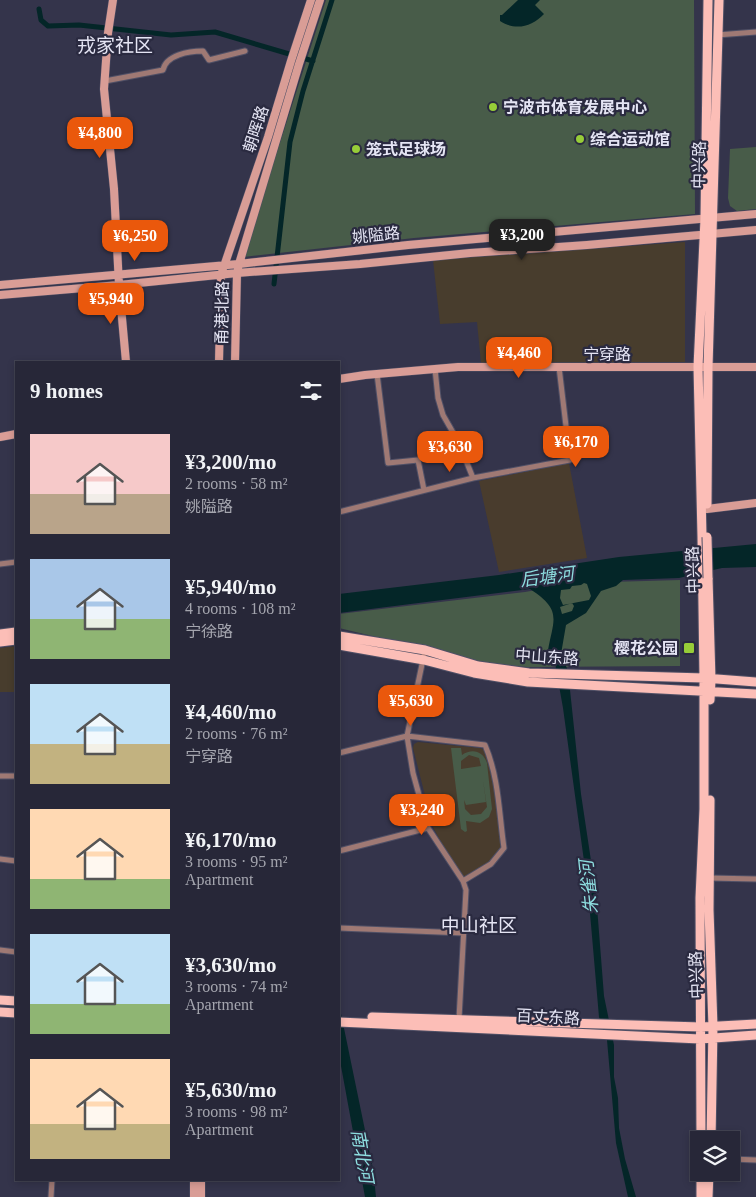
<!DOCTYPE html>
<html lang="en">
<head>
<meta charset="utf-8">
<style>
  :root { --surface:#272738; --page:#2f2f40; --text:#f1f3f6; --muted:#a4a5ae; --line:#434453; --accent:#ea580c }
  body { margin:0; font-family:"Times New Roman","Noto Sans SC",serif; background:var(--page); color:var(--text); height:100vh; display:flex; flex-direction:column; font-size:19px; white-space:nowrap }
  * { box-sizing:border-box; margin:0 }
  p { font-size:16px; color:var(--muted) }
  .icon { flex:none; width:28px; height:28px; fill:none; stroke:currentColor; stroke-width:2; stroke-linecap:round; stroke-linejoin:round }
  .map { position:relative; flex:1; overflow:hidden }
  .details { position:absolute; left:15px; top:361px; width:325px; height:820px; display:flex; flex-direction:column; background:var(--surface); border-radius:0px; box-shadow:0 2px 8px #0003,0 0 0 1px var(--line) }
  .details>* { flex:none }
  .tools { position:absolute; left:690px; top:1131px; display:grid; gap:10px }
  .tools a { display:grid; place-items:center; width:50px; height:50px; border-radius:0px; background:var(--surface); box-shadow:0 2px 8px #0003,0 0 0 1px var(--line); font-size:25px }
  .price { position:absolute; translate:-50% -42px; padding:0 11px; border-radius:10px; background:var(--accent); color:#fff; font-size:16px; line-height:32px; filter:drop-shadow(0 1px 2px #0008) }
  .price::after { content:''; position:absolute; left:50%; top:30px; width:15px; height:11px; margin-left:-8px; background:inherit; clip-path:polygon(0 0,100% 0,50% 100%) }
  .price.on { background:#222; color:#fff }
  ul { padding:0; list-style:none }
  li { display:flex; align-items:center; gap:15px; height:125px; padding:0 15px }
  li span { display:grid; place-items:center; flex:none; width:140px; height:100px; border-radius:0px; color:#555 }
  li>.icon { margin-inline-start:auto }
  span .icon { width:60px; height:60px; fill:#fffc; stroke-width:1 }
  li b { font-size:21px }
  h2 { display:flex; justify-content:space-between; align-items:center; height:60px; padding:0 15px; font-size:21px }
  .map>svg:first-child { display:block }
  .commercial { fill:#483d2d }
  .education { fill:#493c2d }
  .green { fill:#485c49; fill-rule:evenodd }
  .water { fill:#042628; fill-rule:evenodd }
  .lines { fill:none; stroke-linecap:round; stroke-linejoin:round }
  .canal { stroke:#042628; stroke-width:5 }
  .street-casing { stroke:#505066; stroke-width:7 }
  .secondary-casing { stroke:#505066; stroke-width:9 }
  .primary-casing { stroke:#505066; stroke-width:11 }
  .street { stroke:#9f7974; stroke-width:5 }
  .secondary { stroke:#d99d96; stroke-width:8 }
  .primary { stroke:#fcbeb7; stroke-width:9 }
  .primary-bridge-casing { stroke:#505066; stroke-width:11; stroke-linecap:butt }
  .primary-bridge { stroke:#fcbeb7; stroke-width:9 }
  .poi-dot { fill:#97cc38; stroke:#2a2a40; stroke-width:2 }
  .labels { text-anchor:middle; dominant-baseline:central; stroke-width:4.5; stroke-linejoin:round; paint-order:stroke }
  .poi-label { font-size:16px; font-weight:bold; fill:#e5e5f4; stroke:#2a2a40; text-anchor:start }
  .street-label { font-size:16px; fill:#e5e5f4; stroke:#2a2a40 }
  .water-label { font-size:18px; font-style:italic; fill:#8ddddf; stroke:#2a2a40 }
  .quarter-label { font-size:19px; fill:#e5e5f4; stroke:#2a2a40 }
</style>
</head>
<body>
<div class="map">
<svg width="756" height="1197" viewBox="0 0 756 1197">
  <rect width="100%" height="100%" fill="#34344b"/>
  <!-- commercial -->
  <path class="commercial" d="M685,242v120l-204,1 -4,-41 -37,2 -7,-64z
    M16,646v46h-16v-44z"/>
  <!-- education -->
  <path class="education" d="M569,463l18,95 -88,14 -20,-91z
    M418,742l62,6 5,2 8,24 9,73 -13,17 -26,14 -16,-24 -14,-27 -20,-79 1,-4z"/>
  <!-- green -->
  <path class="green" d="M326,0h368l1,214 -281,24 -171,19z
    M756,147v62l-19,2 -7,-5 -2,-8 2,-49z
    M680,580v86l-153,1 -42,-4 -146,-35v-14l186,-22 50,-9z
    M451,748h10l1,7c10,-7 21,-4 25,8l5,46 -3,8 -9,6 -14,-2 1,10 -2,1 -4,-3zM469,755l10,3 2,8 -20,3v-8zM483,780l4,27 -6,7 -10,1 -6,-6 -1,-9 2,5 20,-3z"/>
  <!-- water -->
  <path class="water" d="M518,0h22l-5,5 9,9c-12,13 -29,17 -44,7v-6h2z
    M756,544v23l-34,1 -43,10 -56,2 -7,6 -15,5 -15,22 -20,12 -5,29 7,17 13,123 15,100 8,102 10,49v32l4,21 1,30 6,31 11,38h-8l-12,-54 -9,-103 -8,-23 -11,-127 -25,-182 -8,-45 -7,-13c6,-32 14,-40 -18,-61l-191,24v-19l160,-19 120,-18zM584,583l3,1 4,12 -2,4 -26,5 -3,-7 1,-8 9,-1 2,-3 9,-1zM572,603l2,3 -2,5 -10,3 -2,-7z
    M339,1004l34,165 3,28h-11l-26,-142z"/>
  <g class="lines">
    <!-- canal -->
    <path class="canal" d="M39,9l2,11 7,6 31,-1 92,10 44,-3 98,29
      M274,284l16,-142 13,-51 29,-91"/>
    <defs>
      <path id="street" d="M717,35l39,-3
        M105,81l58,-11c3,-15 26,-19 40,-19l6,9 36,-9
        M377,374l11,89 30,-3 6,30
        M473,478l97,-18 -11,-93
        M339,512l134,-34 -14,-35 -16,-28 -5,-17 -3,-29
        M0,564l16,-2
        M425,650l-18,86 6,37 15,55 35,53 3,9 -7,129
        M339,753l68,-17 78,9c14,33 14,68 19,103l-13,16 -28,17
        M0,776h16
        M339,851l89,-23
        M0,859l16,2
        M710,878l46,1
        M339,928l125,5
        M0,950l16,2
        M731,1159l25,1
        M51,1197l1,-17"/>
      <path id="secondary" d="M113,0l-5,33 -4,56 10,100 5,96 7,77
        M0,285l239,-21 169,-19 348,-31
        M0,295l119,-10 118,-12 123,-9 110,-11 117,-8 169,-15
        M219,362l2,-87 47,-138 23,-76 20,-61
        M235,362l2,-89 2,-9 60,-200 21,-64
        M339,379l26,-4 93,-8h298
        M0,437l16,-3
        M707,509l49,-6
        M194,1197v-17
        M201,1197v-17"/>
      <path id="primary" d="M707,504l1,-137 11,-367
        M708,578l3,102 -1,20
        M0,634l16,-2
        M339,636l86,14 53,16 51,7 175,5 52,4
        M0,642l16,-2
        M339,645l85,15 50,13 54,9 228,12
        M710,800l-1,110 4,117 -2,113
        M0,1000l16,1
        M0,1012l16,1
        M372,1017l329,10 55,-3
        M339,1022l361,17 56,-4
        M701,1140l-1,-242 4,-89v-131l-2,-142 -4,-169 7,-148 3,-219
        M701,1172v25
        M708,1197l1,-25"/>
    </defs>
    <!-- street casing -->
    <use href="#street" class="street-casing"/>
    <!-- secondary casing -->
    <use href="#secondary" class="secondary-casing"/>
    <!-- primary casing -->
    <use href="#primary" class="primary-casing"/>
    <!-- street -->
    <use href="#street" class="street"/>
    <!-- secondary -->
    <use href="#secondary" class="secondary"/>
    <!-- primary -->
    <use href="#primary" class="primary"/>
    <defs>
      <path id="primary-bridge" d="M707,537l1,41"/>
    </defs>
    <!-- primary-bridge casing -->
    <use href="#primary-bridge" class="primary-bridge-casing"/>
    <!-- primary-bridge -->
    <use href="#primary-bridge" class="primary-bridge"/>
  </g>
  <!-- markers -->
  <g class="poi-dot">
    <circle cx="493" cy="107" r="5"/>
    <circle cx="580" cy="139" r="5"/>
    <circle cx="356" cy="149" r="5"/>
    <rect x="683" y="642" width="12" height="12" rx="2.5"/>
  </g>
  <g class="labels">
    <!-- poi labels -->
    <g class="poi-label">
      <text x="503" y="107">宁波市体育发展中心</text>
      <text x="590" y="139">综合运动馆</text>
      <text x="366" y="149">笼式足球场</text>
      <text x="678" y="648" text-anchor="end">樱花公园</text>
    </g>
    <!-- street labels -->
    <g class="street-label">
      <text transform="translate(256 129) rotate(-72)">朝晖路</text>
      <text transform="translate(699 165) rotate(-89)">中兴路</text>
      <text transform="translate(376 235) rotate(-6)">姚隘路</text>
      <text transform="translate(222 313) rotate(-89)">甬港北路</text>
      <text x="607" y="354">宁穿路</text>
      <text transform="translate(693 570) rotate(-92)">中兴路</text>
      <text transform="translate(547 657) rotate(4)">中山东路</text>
      <text transform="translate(696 975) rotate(-92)">中兴路</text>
      <text transform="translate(548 1017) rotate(3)">百丈东路</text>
    </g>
    <!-- water labels -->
    <g class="water-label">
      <text transform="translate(547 577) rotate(-7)">后塘河</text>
      <text transform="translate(589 887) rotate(-96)">朱雀河</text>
      <text transform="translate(362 1156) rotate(80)">南北河</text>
    </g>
    <!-- quarter labels -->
    <g class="quarter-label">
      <text x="115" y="45">戎家社区</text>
      <text x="479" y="925">中山社区</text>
    </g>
  </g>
</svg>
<div class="tools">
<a><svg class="icon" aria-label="layers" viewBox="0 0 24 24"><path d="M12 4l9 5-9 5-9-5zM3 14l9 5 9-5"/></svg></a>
</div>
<b class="price" style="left:100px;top:159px">¥4,800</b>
<b class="price on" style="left:522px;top:261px">¥3,200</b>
<b class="price" style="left:135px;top:262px">¥6,250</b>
<b class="price" style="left:111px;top:325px">¥5,940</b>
<b class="price" style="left:519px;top:379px">¥4,460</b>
<b class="price" style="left:576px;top:468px">¥6,170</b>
<b class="price" style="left:450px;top:473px">¥3,630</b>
<b class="price" style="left:411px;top:727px">¥5,630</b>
<b class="price" style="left:422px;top:836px">¥3,240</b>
<section class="details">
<h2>9 homes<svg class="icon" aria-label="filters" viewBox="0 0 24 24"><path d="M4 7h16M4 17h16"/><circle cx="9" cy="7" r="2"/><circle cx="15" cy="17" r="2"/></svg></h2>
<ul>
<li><span style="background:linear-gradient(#f6c9c9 60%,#b9a48a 0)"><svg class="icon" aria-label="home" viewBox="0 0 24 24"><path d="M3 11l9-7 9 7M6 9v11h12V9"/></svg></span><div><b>¥3,200/mo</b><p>2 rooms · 58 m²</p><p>姚隘路</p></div></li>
<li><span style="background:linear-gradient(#a9c7e8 60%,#8fb573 0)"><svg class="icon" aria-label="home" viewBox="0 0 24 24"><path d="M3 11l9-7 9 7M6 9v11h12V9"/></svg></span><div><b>¥5,940/mo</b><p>4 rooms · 108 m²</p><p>宁徐路</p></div></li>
<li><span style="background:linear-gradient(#bfe0f5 60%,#c2b280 0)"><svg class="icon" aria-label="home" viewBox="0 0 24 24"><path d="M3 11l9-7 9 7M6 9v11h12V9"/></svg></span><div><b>¥4,460/mo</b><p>2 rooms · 76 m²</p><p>宁穿路</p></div></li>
<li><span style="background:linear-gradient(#ffd9b3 70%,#8fb573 0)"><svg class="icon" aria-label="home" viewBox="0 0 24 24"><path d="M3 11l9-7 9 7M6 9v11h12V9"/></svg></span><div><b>¥6,170/mo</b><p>3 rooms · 95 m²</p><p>Apartment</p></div></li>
<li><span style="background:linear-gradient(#bfe0f5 70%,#8fb573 0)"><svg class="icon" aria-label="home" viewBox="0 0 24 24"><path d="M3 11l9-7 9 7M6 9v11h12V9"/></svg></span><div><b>¥3,630/mo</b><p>3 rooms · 74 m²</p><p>Apartment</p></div></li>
<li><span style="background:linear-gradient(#ffd9b3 65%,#c2b280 0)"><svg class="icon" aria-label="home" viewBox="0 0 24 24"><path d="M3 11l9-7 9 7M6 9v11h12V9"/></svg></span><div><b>¥5,630/mo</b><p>3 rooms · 98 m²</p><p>Apartment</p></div></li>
</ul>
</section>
</div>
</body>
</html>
